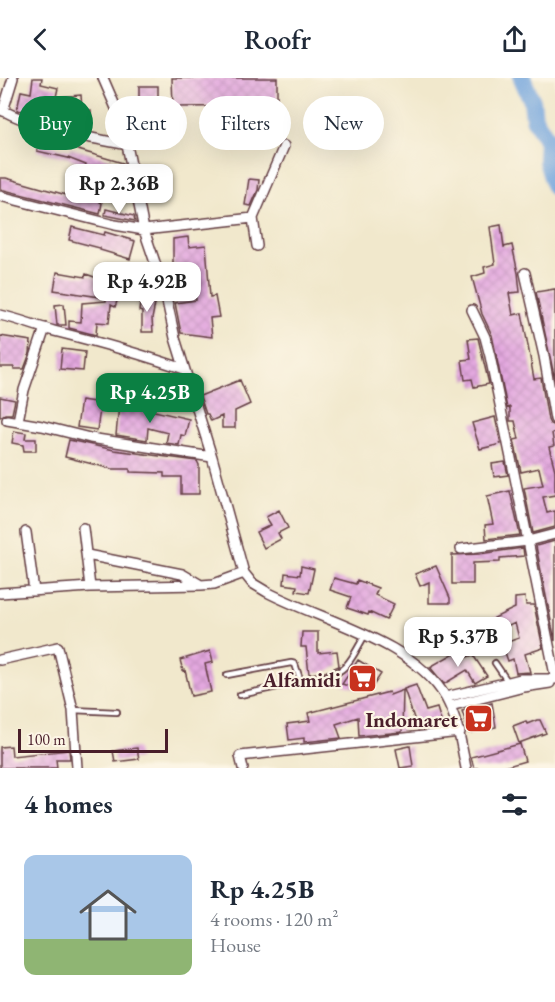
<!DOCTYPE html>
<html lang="en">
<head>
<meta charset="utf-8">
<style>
  :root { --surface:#fff; --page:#f2f2f3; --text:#1f2937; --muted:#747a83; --accent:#0b8043 }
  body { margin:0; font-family:"EB Garamond",serif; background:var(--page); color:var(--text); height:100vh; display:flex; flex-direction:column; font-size:22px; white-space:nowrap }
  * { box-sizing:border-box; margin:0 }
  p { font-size:20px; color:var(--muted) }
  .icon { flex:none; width:33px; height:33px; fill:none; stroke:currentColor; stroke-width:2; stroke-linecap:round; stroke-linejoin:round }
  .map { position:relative; height:690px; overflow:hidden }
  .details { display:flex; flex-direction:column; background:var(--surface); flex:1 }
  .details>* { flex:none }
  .hud { position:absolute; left:18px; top:18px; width:519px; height:54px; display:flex; gap:12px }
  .scale { position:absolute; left:18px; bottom:15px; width:150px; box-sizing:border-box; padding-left:6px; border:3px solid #4a1f2b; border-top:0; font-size:16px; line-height:21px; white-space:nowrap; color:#4a1f2b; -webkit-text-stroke:4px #fcf5e5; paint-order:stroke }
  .price { position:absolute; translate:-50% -51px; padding:0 14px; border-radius:12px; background:#fff; color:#222; font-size:20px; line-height:39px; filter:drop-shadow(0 2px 3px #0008) }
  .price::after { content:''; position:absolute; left:50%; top:36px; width:18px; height:14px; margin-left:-9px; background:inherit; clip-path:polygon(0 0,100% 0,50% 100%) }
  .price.current { background:var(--accent); color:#fff }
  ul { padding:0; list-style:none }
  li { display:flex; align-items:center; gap:18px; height:150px; padding:0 24px }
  li span { display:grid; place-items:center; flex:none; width:168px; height:120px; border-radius:12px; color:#555 }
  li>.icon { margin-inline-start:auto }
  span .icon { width:72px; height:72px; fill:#fffc; stroke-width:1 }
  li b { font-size:26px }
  h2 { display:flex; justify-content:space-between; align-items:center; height:72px; padding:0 24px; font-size:26px }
  .tag { padding:0 21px; border-radius:27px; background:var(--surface); box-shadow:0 6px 24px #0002; font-size:21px; line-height:54px }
  .tag.current { background:var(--accent); color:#fff }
  header { display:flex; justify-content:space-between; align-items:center; height:78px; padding:0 24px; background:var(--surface); font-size:27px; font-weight:600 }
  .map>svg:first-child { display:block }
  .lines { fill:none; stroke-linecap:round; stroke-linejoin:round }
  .river { stroke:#72a4dd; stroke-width:18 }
  .building { fill:url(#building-cross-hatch) }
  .lane-casing { stroke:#633d43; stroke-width:8 }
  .street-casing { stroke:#633d43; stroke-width:12 }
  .lane { stroke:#fff; stroke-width:4.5 }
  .street { stroke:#fff; stroke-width:9 }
  .labels { text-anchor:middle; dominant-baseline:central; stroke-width:4.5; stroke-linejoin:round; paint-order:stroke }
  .poi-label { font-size:21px; font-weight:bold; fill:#4a1f2b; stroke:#fcf5e5; text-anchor:end }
</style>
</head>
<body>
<header><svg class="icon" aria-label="back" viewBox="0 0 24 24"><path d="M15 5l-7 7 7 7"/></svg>Roofr<svg class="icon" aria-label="share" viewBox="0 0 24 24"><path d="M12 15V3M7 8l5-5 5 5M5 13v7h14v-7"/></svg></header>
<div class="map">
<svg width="555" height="690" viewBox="0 0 555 690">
  <defs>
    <pattern id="building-cross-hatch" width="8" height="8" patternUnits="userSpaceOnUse" patternTransform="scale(1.5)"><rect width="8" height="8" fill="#e3a8df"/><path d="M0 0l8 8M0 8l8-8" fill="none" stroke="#c490c0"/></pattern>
  </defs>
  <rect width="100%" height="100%" fill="#fcf5e5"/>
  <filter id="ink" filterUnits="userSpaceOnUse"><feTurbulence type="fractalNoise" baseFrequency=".0167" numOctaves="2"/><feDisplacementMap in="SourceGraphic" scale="12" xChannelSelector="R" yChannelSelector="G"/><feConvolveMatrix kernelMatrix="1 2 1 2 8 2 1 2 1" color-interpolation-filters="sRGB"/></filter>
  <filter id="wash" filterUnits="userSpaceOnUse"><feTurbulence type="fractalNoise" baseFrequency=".008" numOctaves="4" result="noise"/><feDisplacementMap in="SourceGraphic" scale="24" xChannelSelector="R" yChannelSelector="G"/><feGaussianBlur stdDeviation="1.35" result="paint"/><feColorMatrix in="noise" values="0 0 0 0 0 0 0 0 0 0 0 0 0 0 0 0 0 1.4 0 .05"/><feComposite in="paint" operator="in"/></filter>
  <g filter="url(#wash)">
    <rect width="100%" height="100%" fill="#f1e8cc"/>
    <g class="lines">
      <!-- river -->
      <path class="river" d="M522,0l10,23 2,17 14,23 -1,20 8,26"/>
    </g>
    <g id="blocks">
      <!-- building -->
      <path class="building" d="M33,0h9l-1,6 17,4 -2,9 25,-2 1,15h9l1,13 -29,2 -6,-2v-3l-23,-4v-3l-17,-3 4,-19 10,2z
        M172,0h105v28l-104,1z
        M139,8h19v24h-19z
        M39,65l31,7 1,-2 52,15 -4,12 -11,-3 -8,30 2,1 -2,11 -100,-25v-11h6l71,20 9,-33 -18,-7 -31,-7z
        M249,101l10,1 -1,10 -7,16 -6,-1z
        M106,131l28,7 1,5 -30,-6z
        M501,147l3,22 8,-2 6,28 2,19 -11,1 4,22 9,-2 12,66 7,-1 7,42 2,4 5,2v6l-3,1 2,13 -5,1 6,23v25l-12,2 4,16 8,-2v16l-22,6 -9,-45 19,-3 -4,-17 -18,4 -7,-32 5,-1 -4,-18h-5v-14l-3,1 -15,-73 -10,-21 -10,-37 13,-4 -1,-6 11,-3 -5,-37z
        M72,149l32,8 1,-3 30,9 -5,18 -30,-9v-2l-31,-8z
        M188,159l1,10 17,-2 4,52 5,-1 4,21 -9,1 2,19 -31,-4 -6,-30 21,-3 -3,-29 -1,-4 -19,-2v-26z
        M57,194l28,5 1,-3 36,13 -7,20 -4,-2 -2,18 -12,-1 -1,13 -27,-7v-7l12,1 1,-19 24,-2v-3l-52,-8z
        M555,211v91l-19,-88z
        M141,218l15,3 -4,20 1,13h-11v-20l-3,-1z
        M64,226l2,21h-9l-2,-20z
        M0,258l31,5 -1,12 -6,16h-10v-2h-14z
        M478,260l11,46 -15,3 -2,-8 -7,1 -3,-20 9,-1 -3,-20z
        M62,271l23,3 -2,19 -23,-2z
        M240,302l10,24 -15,7v17h-13v-12l-11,5 -3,-7h-2l-6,-18z
        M0,319l15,3 -3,14h-7l-5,3z
        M81,322l20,3 -4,27 -20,-3z
        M119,327l31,4v1l39,9 -4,17 -4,-1 -2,10 -13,-2 2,-10 -20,-5 -1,12 -31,-5z
        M495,339l6,27 -21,5 -8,-26z
        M14,353l12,2 -1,6h11v12h-12l-1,-6 -11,-2z
        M69,362l45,10 83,11 2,4v29h-18v-17h-17v-4l-34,-1v-3h-18l-47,-12z
        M505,384l3,13 -14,2 -2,-13z
        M510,413l10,44 -34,4 -1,-14 8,-1 -6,-28z
        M279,432l9,18 -10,5 3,6 -17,9 -8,-16 15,-7 -5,-8z
        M555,463v100l-19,-95z
        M523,470l1,8 -24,2v4l-27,1v21h-21v-29l27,-1z
        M301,488l13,3 -5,24 -13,-2 1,-5 -13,-2 1,-11 15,2z
        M436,488l14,32v5h-21v-21l-9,4 -5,-12z
        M334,500l22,6 1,-4 21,8 -3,7 19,9 -8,16 -17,-8 -1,3 -21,-7 4,-11 -21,-7z
        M525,519l1,8h8l9,43 -18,6 5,18 -14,1 -3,-14 -5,2 -6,-17 17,-6 -4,-15 -15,7 -6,-12 21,-10v-10z
        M302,554h16v21l19,-2 2,15 -14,6 -16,2 -3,-27h-5z
        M210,573l3,11 -8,2 6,28 -20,4 -6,-26 -2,1 -3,-11z
        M458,573l3,8 12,-4 14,21 -12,7 -8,-13 -23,14 -14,-17z
        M358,582l23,14 -12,18 -27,-8z
        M416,607l10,26 11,-3 5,16 -24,6 -14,-41z
        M403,612l-1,42 -43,4 -1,-19 -22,7 5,14 -37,4v-4l-15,2 -2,-16 23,-3 -2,-8 81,-21 1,3z
        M492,625l4,24 -27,6 -7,-22z
        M537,642h3l6,13 -27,10 -6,-17 13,-5 1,3z
        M520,666l5,17 -24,7h-27l-3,-11z
        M11,668l1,10 57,-6 1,9h-14l1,9h-57v-21z
        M410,668l3,20 -13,2 -4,-19z
        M137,670l2,11 -24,3 -2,-11z"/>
    </g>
  </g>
  <g filter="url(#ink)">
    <use href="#blocks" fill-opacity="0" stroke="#633d43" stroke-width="1.5"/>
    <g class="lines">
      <defs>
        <path id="lane" d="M495,585l13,19
          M227,597l64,-12 4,1 6,18c43,-9 42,-7 64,-47
          M240,617l61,-13
          M73,632l44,2"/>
        <path id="street" d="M103,0l13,30 11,37 17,85 21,62 10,46 37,119 32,116 8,10 15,9c55,29 147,49 179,106 12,22 15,46 20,70
          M0,31c39,21 83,27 127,36
          M3,33l10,-33
          M0,118l115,29 29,5 109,-12 31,-72
          M253,140l4,28
          M525,195l19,83 11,63
          M0,237c19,4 35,11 54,16 44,11 87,23 130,38
          M7,342l35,6 48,12 122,19
          M18,343l6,-31 21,-62
          M83,450l7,59
          M26,454l8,59
          M555,456l-27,7 27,134
          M461,471l67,-8 -38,-185 -5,-19 -13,-27
          M87,477l95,19 17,10
          M0,515l90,-6 111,-2 13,-1 30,-11
          M0,582l58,-13 15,63 4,58
          M446,619l75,-18h34
          M450,628l74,-19 26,-4
          M243,690l-3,-12 220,-24"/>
      </defs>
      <!-- lane casing -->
      <use href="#lane" class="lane-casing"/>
      <!-- street casing -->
      <use href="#street" class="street-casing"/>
      <!-- lane -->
      <use href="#lane" class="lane"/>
      <!-- street -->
      <use href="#street" class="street"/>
    </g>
  </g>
  <!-- icons -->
  <defs>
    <symbol id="supermarket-square" viewBox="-11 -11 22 22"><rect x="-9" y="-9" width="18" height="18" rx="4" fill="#c8321e" stroke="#fcf5e5"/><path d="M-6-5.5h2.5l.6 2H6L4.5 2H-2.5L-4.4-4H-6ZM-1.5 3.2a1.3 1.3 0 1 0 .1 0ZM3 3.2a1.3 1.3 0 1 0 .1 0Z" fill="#fff"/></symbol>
  </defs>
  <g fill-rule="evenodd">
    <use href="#supermarket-square" x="346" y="584" width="33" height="33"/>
    <use href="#supermarket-square" x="462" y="624" width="33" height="33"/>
  </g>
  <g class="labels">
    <!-- poi labels -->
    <g class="poi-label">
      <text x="341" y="601">Alfamidi</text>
      <text x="458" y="641">Indomaret</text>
    </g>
  </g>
</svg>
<div class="scale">100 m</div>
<b class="price" style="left:119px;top:137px">Rp 2.36B</b>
<b class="price" style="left:147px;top:235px">Rp 4.92B</b>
<b class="price current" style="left:150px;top:346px">Rp 4.25B</b>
<b class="price" style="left:458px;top:590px">Rp 5.37B</b>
<div class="hud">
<a class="tag current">Buy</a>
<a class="tag">Rent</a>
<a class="tag">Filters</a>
<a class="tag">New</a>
</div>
</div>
<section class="details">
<h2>4 homes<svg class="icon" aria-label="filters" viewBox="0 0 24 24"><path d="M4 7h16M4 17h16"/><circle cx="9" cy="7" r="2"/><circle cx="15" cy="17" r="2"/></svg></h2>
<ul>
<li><span style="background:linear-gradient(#a9c7e8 70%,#8fb573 0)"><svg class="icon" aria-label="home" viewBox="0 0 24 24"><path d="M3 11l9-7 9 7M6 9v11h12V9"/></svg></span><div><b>Rp 4.25B</b><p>4 rooms · 120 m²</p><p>House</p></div></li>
</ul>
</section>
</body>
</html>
